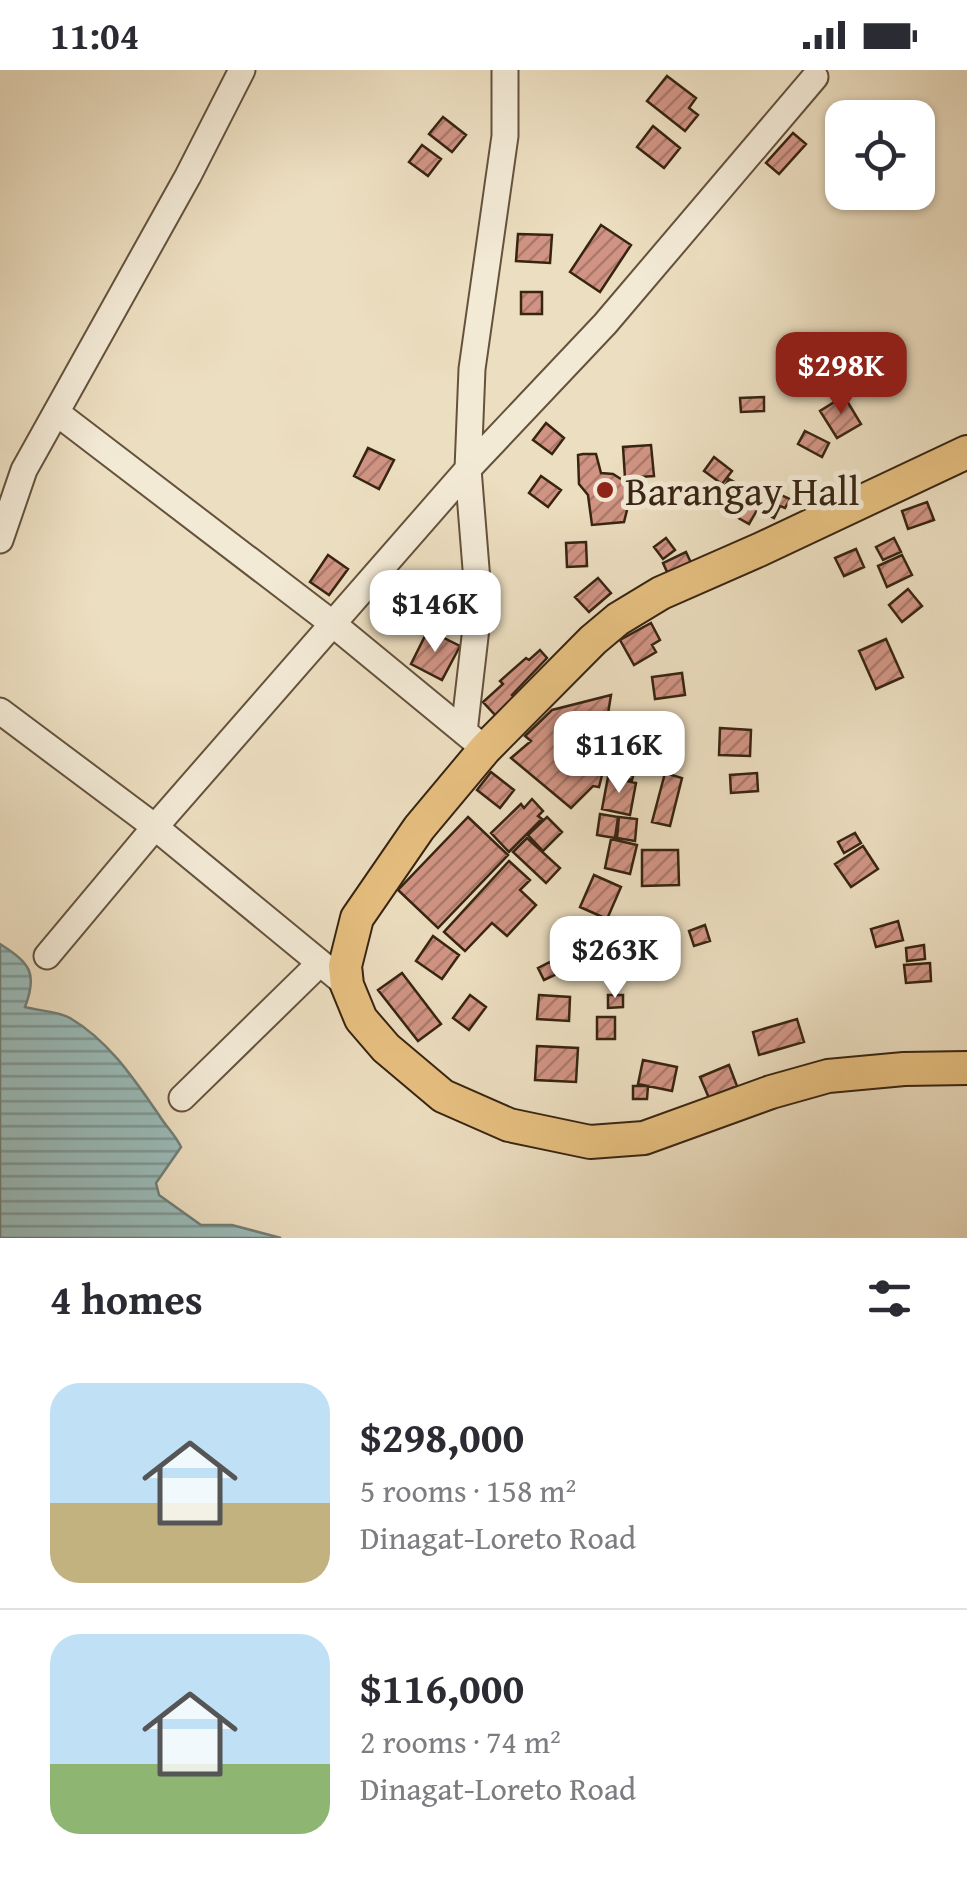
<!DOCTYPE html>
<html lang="en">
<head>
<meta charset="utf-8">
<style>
  :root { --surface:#fff; --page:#f7f7f7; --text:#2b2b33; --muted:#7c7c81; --line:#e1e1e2; --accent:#8f2418 }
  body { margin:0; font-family:"Gentium Book Plus",serif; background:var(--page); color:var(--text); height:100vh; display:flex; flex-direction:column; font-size:38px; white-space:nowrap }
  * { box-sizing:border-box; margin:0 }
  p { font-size:32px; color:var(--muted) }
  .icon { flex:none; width:55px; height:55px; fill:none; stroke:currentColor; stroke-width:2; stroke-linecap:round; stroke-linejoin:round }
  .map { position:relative; height:1168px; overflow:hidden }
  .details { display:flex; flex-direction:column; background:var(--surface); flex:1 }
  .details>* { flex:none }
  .buttons { position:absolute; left:825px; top:30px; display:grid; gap:20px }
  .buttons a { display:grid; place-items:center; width:110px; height:110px; border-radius:20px; background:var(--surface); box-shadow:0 2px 8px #0004; font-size:50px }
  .price { position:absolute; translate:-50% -85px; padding:0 22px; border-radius:20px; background:#fff; color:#222; font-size:32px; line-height:65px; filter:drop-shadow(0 2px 5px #0008) }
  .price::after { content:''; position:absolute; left:50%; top:60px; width:30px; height:22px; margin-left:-15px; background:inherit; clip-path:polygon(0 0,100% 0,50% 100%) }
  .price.on { background:var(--accent); color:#fff }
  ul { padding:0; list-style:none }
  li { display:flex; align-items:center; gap:30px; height:250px; padding:0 50px }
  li+li { border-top:2px solid var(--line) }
  li span { display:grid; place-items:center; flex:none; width:280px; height:200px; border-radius:30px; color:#555 }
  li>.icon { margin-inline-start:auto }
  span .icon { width:120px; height:120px; fill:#fffc; stroke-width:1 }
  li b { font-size:42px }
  h2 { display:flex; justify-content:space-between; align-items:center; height:120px; padding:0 50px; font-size:42px }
  .status { display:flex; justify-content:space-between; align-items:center; height:70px; padding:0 50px; background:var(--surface); direction:ltr }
  .status svg { height:28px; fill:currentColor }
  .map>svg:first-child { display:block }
  .water { fill:url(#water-rules); stroke:#727f76; stroke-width:2.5 }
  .building { fill:url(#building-hatch); stroke:#372411; stroke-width:2.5 }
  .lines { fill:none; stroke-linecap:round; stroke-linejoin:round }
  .minor-casing { stroke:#64523d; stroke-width:29 }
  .major-casing { stroke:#372411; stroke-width:36 }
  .minor { stroke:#f3ead6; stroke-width:25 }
  .major { stroke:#e6bf80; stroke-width:32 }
  .poi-dot { fill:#8f2418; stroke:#f3ead6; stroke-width:4 }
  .labels { text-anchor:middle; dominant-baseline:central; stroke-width:10; stroke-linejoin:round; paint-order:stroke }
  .poi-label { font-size:40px; fill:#372411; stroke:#f3ead6; text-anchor:start }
</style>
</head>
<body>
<div class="status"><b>11:04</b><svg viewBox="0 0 49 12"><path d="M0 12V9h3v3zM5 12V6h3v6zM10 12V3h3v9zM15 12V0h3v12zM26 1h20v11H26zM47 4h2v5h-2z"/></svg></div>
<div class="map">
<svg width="967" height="1168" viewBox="0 0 967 1168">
  <defs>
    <pattern id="water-rules" width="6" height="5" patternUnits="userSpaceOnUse" patternTransform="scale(2.5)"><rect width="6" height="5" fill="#9abbb9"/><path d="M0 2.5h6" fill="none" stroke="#7e9895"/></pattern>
    <pattern id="building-hatch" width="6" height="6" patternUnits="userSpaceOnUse" patternTransform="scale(2.5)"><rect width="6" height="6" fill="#d19484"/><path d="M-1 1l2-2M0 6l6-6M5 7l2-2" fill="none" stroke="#aa796b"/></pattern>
  </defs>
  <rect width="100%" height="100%" fill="#ecdec0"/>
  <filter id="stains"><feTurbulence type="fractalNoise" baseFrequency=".002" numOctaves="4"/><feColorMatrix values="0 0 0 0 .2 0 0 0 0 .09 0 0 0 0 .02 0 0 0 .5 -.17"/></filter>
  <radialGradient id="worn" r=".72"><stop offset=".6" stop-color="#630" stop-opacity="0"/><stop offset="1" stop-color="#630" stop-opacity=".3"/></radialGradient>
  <!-- water -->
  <path class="water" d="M0,874c30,19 38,29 25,63 14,4 33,4 45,11 39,23 64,61 89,97 7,12 16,19 22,32l-25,36 3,12 42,30h31l49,13h-281z"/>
  <!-- building -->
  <path class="building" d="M667,6l29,22 -7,10 9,7 -13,16 -38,-30z
    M443,47l23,18 -14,17 -23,-18z
    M653,56l27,22 -16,20 -27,-21z
    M793,63l13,11 -27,30 -13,-11z
    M422,75l19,14 -13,17 -19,-14z
    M601,155l30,20 -31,47 -30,-20z
    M518,164l34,1 -2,28 -34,-2z
    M521,222h21v22h-21z
    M844,326l17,28 -24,14 -17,-27z
    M764,327v14l-23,1 -1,-14z
    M546,353l18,15 -12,16 -19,-14z
    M805,361l24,12 -7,14 -24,-13z
    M651,375l3,31 -29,2 -2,-31z
    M368,378l26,12 -15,29 -25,-13z
    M583,384h13l5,19 12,1 11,7 5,21 -5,20 -32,3 -4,-30 -9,-11 -1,-29z
    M714,387l18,14 -10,13 -18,-13z
    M541,406l20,14 -13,17 -19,-14z
    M729,409l35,19 -15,26 -35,-20z
    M774,422l16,7 -5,9 -5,-2 -6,12 -10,-5z
    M927,432l7,18 -26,9 -6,-18z
    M666,468l9,12 -12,9 -9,-12z
    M894,468l7,14 -18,8 -7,-13z
    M586,472l1,24 -20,1 -1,-24z
    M856,479l8,18 -20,9 -9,-18z
    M686,482l6,13 -23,11 -6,-13z
    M328,485l20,14 -19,26 -19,-13z
    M902,485l10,20 -25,12 -9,-21z
    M598,508l13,15 -22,19 -14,-15z
    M908,519l14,17 -20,16 -13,-17z
    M651,553l9,17 -8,5 4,7 -22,13 -14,-25z
    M428,560l32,16 -18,34 -31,-16z
    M886,569l17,38 -27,12 -17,-38z
    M540,580l7,8 -35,37 5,5 -20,17 -14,-15 20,-18 -3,-3 26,-23 3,2z
    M682,603l3,22 -30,4 -3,-22z
    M611,625l-9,56h6l-9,36 -6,-1 -22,22 -60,-50 20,-17 -6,-5 27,-26z
    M720,658l31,2 -1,26 -31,-1z
    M680,661l1,29h-40l-26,-8 2,-20z
    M613,685l24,6 -5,19 -24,-6z
    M491,702l23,18 -14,18 -23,-18z
    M665,703l17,5 -12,48 -18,-4z
    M757,703l1,18 -27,2 -1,-18z
    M608,707l28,6 -6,32 -28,-6z
    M532,729l11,12 -5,5 4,3 -33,33 -18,-19 30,-29 3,4z
    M600,744l18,3 -3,21 -18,-3z
    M468,747l40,38 -70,73 -40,-38z
    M547,747l15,15 -19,19 -15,-16z
    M619,747l18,2 -2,22 -18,-3z
    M855,763l6,10 -17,10 -6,-11z
    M527,768l33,30 -14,15 -33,-31z
    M611,769l26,6 -7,29 -25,-6z
    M863,776l15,23 -27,18 -16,-23z
    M642,780h36l1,35 -37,1z
    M509,791l21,19 -10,10 16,15 -29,31 -15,-13 -27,28 -21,-19z
    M594,805l27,12 -14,32 -27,-12z
    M898,851l5,19 -27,7 -5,-18z
    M705,855l5,16 -16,5 -5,-15z
    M433,866l26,19 -17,24 -26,-18z
    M924,875l1,14 -18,2 -1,-13z
    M550,892l7,12 -13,6 -6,-12z
    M930,893l1,18 -25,2 -2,-18z
    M402,903l39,51 -23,17 -40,-51z
    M470,925l16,12 -17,23 -16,-12z
    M539,925l31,2 -1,24 -32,-2z
    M608,925h15v12l-15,1z
    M597,947h18v22h-18z
    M797,949l7,23 -45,13 -6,-23z
    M537,976l41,2 -2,34 -41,-2z
    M643,990l34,7 -5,24 -34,-7z
    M729,995l8,21 -28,12 -9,-21z
    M633,1016h15l-1,13h-14z"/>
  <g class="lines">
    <defs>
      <path id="minor" d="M57,343l276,211 141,116
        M0,470l24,-70 164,-294 54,-106
        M0,641l155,116 192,158
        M464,662l12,-104 1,-47 -9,-112 4,-100 33,-233v-66
        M47,886l108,-129 313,-358 137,-145 210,-247
        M182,1028l138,-135"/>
      <path id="major" d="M967,382l-208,98 -98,43 -43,26 -25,21 -108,109 -66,79 -62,90 -12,48 2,19 14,34 25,29 57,48 66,29 81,17 54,-4 127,-46 57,-16 76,-7 63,-1"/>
    </defs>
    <!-- minor casing -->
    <use href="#minor" class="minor-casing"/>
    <!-- major casing -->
    <use href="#major" class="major-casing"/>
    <!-- minor -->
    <use href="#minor" class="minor"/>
    <!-- major -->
    <use href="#major" class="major"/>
  </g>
  <!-- markers -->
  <circle class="poi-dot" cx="605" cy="420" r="10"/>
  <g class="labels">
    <!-- poi labels -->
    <g class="poi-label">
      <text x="625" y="420">Barangay Hall</text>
    </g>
  </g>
  <rect width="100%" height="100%" filter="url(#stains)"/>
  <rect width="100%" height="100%" fill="url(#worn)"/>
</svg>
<div class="buttons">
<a><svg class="icon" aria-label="locate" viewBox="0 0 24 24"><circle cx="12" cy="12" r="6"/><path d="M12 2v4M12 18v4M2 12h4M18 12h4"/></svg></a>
</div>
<b class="price on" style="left:841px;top:347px">$298K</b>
<b class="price" style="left:435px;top:585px">$146K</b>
<b class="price" style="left:619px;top:726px">$116K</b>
<b class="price" style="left:615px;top:931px">$263K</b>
</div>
<section class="details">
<h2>4 homes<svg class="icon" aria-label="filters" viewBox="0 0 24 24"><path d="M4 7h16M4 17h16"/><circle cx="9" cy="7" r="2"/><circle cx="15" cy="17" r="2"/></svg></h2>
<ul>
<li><span style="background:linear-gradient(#bfe0f5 60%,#c2b280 0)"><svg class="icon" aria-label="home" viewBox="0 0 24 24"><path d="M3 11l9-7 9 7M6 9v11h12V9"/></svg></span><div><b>$298,000</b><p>5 rooms · 158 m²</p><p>Dinagat-Loreto Road</p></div></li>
<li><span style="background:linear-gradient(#bfe0f5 65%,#8fb573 0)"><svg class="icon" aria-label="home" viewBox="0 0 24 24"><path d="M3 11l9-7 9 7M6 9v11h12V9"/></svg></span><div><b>$116,000</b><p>2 rooms · 74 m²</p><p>Dinagat-Loreto Road</p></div></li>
</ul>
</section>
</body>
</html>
